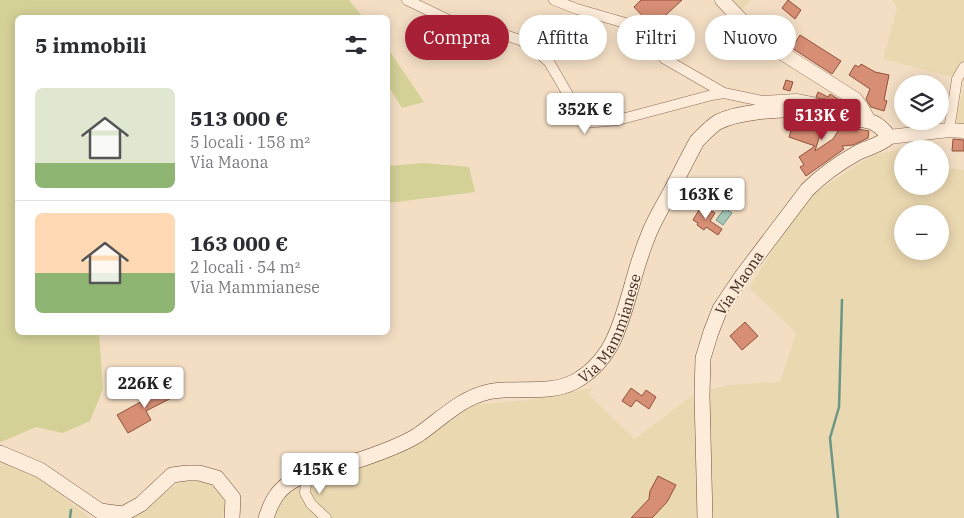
<!DOCTYPE html>
<html lang="it">
<head>
<meta charset="utf-8">
<style>
  :root { --surface:#fff; --page:#f2f2f3; --text:#2b2b33; --muted:#7c7c81; --line:#e1e1e2; --accent:#a82036 }
  body { margin:0; font-family:"IBM Plex Serif",serif; background:var(--page); color:var(--text); height:100vh; display:flex; flex-direction:column; font-size:19px; white-space:nowrap }
  * { box-sizing:border-box; margin:0 }
  p { font-size:16px; color:var(--muted) }
  .icon { flex:none; width:28px; height:28px; fill:none; stroke:currentColor; stroke-width:2; stroke-linecap:round; stroke-linejoin:round }
  .map { position:relative; flex:1; overflow:hidden }
  .details { position:absolute; left:15px; top:15px; width:375px; height:320px; display:flex; flex-direction:column; background:var(--surface); border-radius:8px; box-shadow:0 2px 12px #0003 }
  .details>* { flex:none }
  .guide { position:absolute; left:405px; top:15px; width:475px; height:45px; display:flex; gap:10px }
  .tools { position:absolute; left:894px; top:75px; display:grid; gap:10px }
  .tools a { display:grid; place-items:center; width:55px; height:55px; border-radius:50%; background:var(--surface); box-shadow:0 2px 12px #0003; font-size:25px }
  .price { position:absolute; translate:-50% -42px; padding:0 11px; border-radius:5px; background:#fff; color:#222; font-size:16px; line-height:32px; filter:drop-shadow(0 1px 2px #0008) }
  .price::after { content:''; position:absolute; left:50%; top:30px; width:15px; height:11px; margin-left:-8px; background:inherit; clip-path:polygon(0 0,100% 0,50% 100%) }
  .price.current { background:var(--accent); color:#fff }
  ul { padding:0; list-style:none }
  li { display:flex; align-items:center; gap:15px; height:125px; padding:0 20px }
  li+li { border-top:1px solid var(--line) }
  li span { display:grid; place-items:center; flex:none; width:140px; height:100px; border-radius:8px; color:#555 }
  li>.icon { margin-inline-start:auto }
  span .icon { width:60px; height:60px; fill:#fffc; stroke-width:1 }
  li b { font-size:21px }
  h2 { display:flex; justify-content:space-between; align-items:center; height:60px; padding:0 20px; font-size:21px }
  .chip { padding:0 18px; border-radius:22px; background:var(--surface); box-shadow:0 2px 12px #0003; font-size:18px; line-height:45px }
  .chip.current { background:var(--accent); color:#fff }
  .map>svg:first-child { display:block }
  .farmland { fill:#ead8b0; fill-rule:evenodd }
  .green { fill:#d3d196 }
  .water { fill:#a6c6b8; stroke:#6c9685 }
  .lines { fill:none; stroke-linecap:round; stroke-linejoin:round }
  .stream { stroke:#6c9685; stroke-width:2.5 }
  .building { fill:#d68e75; stroke:#934f3a }
  .minor-casing { stroke:#916d57; stroke-width:11 }
  .tertiary-casing { stroke:#916d57; stroke-width:15 }
  .secondary-casing { stroke:#734e3b; stroke-width:16 }
  .minor { stroke:#fdecd9; stroke-width:10 }
  .tertiary { stroke:#fdecd9; stroke-width:14 }
  .secondary { stroke:#fdecd9; stroke-width:15 }
  .labels { text-anchor:middle; dominant-baseline:central; stroke-width:4; stroke-linejoin:round; paint-order:stroke }
  .street-label { font-size:15px; fill:#3f281d; stroke:#fae9d5 }
</style>
</head>
<body>
<div class="map">
<svg width="964" height="518" viewBox="0 0 964 518">
  <rect width="100%" height="100%" fill="#f3dec4"/>
  <!-- farmland -->
  <path class="farmland" d="M730,0h21l-10,12z
    M892,0h72v80l-81,-21 14,-51z
    M964,88v40h-11z
    M937,142l2,7h-35z
    M902,149v37h38v-35l6,17 18,2v348h-253l-5,-127 21,-6 53,-3 16,-49 -47,-46 59,-90 65,-42zM902,214h38v37h-38z
    M592,388l-3,7 46,44 59,-45 5,104 -1,20h-425l2,-8 13,-17 28,-18 125,-49 34,-21 61,-6z
    M0,459l35,15 54,43 3,1h-92z
    M198,478l20,9 8,18 -3,13h-96l5,-1 49,-36z"/>
  <!-- green -->
  <path class="green" d="M0,0h349l14,17 -345,1v314l81,1 4,56 -13,32 -27,12 -27,-6 -35,15 -1,-1z
    M388,49l36,53 -22,6 -14,-22z
    M424,163l45,4 6,25 -87,11v-37z"/>
  <!-- water -->
  <path class="water" d="M725,208l7,5 -9,12 -7,-5z"/>
  <g class="lines">
    <!-- stream -->
    <path class="stream" d="M70,518l1,-8
      M838,518l-8,-80 9,-31 3,-107"/>
  </g>
  <!-- building -->
  <path class="building" d="M641,0h41l-29,27 -19,-20z
    M788,0l13,10 -6,9 -13,-11z
    M775,23l12,8 -5,7 -11,-8z
    M800,35l41,26 -9,13 -40,-26z
    M861,64l14,8 14,3 -5,25 3,1 -3,10 -13,-4 -5,-8 4,-10 -21,-14 6,-10 4,2z
    M786,80l7,2 -3,9 -7,-2z
    M818,92l10,5 2,-3 19,12 3,3 -9,-2 -18,-8h-5l-4,-2z
    M802,118l5,2 1,-2h3l13,4 -9,29 18,-12 7,-11 -17,-8v-1l17,7 29,5 -1,7 -15,7 -11,1 2,3 -38,27 -6,-9 4,-2 -5,-8 16,-11 -26,-9 3,-9 -4,-1 2,-8 3,1 1,-1z
    M953,139l11,1v11h-12z
    M702,205l13,8 -5,8 12,8 -4,6 -12,-8 -2,3 -7,-5 1,-2 -5,-3z
    M745,322l13,14 -16,14 -12,-14z
    M173,384l6,10 -33,17 5,9 -23,13 -11,-18z
    M631,388l11,8 4,-6 10,7 -7,12 -13,-9 -5,7 -9,-6z
    M658,476l18,9 -9,17 -15,16h-21l18,-19 1,-8z"/>
  <g class="lines">
    <defs>
      <path id="minor" d="M407,0l56,27 12,4 33,5 12,4 13,8 16,14 21,36 11,23 3,2 34,-3 94,-25 12,-2 38,8 34,-2 16,3 7,4
        M554,0l23,9 62,18c13,8 16,22 26,32l59,34
        M949,130l8,-51 7,-12
        M307,475l-2,18 6,11 15,14"/>
      <path id="tertiary" d="M722,0l24,25 30,24 79,50 6,8 8,14
        M889,137l60,-7 15,1"/>
      <g id="secondary">
        <path d="M0,453l40,17 60,41 23,3 18,-10 31,-29 15,-2h12l18,5 16,20 -1,20"/>
        <path id="s1" d="M266,518c5,-15 11,-28 25,-36 19,-12 47,-16 68,-22 18,-6 43,-15 59,-25 23,-16 43,-37 70,-43 27,-6 61,3 86,-10 39,-21 47,-59 58,-97 5,-19 11,-37 18,-54 6,-14 14,-27 21,-40 9,-17 17,-34 26,-50 7,-7 13,-14 21,-19 26,-13 74,-12 103,-14 7,3 14,7 22,9 22,5 31,-1 46,20 -10,9 -21,10 -32,16 -18,10 -35,22 -50,37l-65,86 -22,33 -9,23 -8,26 -1,37 3,123"/>
      </g>
    </defs>
    <!-- minor casing -->
    <use href="#minor" class="minor-casing"/>
    <!-- tertiary casing -->
    <use href="#tertiary" class="tertiary-casing"/>
    <!-- secondary casing -->
    <use href="#secondary" class="secondary-casing"/>
    <!-- minor -->
    <use href="#minor" class="minor"/>
    <!-- tertiary -->
    <use href="#tertiary" class="tertiary"/>
    <!-- secondary -->
    <use href="#secondary" class="secondary"/>
  </g>
  <g class="labels">
    <!-- street labels -->
    <g class="street-label">
      <text transform="translate(739 283) rotate(-56)">Via Maona</text>
      <text stroke="none"><textPath href="#s1" startOffset="418">Via Mammianese</textPath></text>
    </g>
  </g>
</svg>
<div class="tools">
<a><svg class="icon" aria-label="layers" viewBox="0 0 24 24"><path d="M12 4l9 5-9 5-9-5zM3 14l9 5 9-5"/></svg></a>
<a>+</a>
<a>−</a>
</div>
<b class="price" style="left:585px;top:135px">352K €</b>
<b class="price current" style="left:822px;top:141px">513K €</b>
<b class="price" style="left:706px;top:220px">163K €</b>
<b class="price" style="left:145px;top:409px">226K €</b>
<b class="price" style="left:320px;top:495px">415K €</b>
<div class="guide">
<a class="chip current">Compra</a>
<a class="chip">Affitta</a>
<a class="chip">Filtri</a>
<a class="chip">Nuovo</a>
</div>
<section class="details">
<h2>5 immobili<svg class="icon" aria-label="filters" viewBox="0 0 24 24"><path d="M4 7h16M4 17h16"/><circle cx="9" cy="7" r="2"/><circle cx="15" cy="17" r="2"/></svg></h2>
<ul>
<li><span style="background:linear-gradient(#dfe7d0 75%,#8fb573 0)"><svg class="icon" aria-label="home" viewBox="0 0 24 24"><path d="M3 11l9-7 9 7M6 9v11h12V9"/></svg></span><div><b>513 000 €</b><p>5 locali · 158 m²</p><p>Via Maona</p></div></li>
<li><span style="background:linear-gradient(#ffd9b3 60%,#8fb573 0)"><svg class="icon" aria-label="home" viewBox="0 0 24 24"><path d="M3 11l9-7 9 7M6 9v11h12V9"/></svg></span><div><b>163 000 €</b><p>2 locali · 54 m²</p><p>Via Mammianese</p></div></li>
</ul>
</section>
</div>
</body>
</html>
